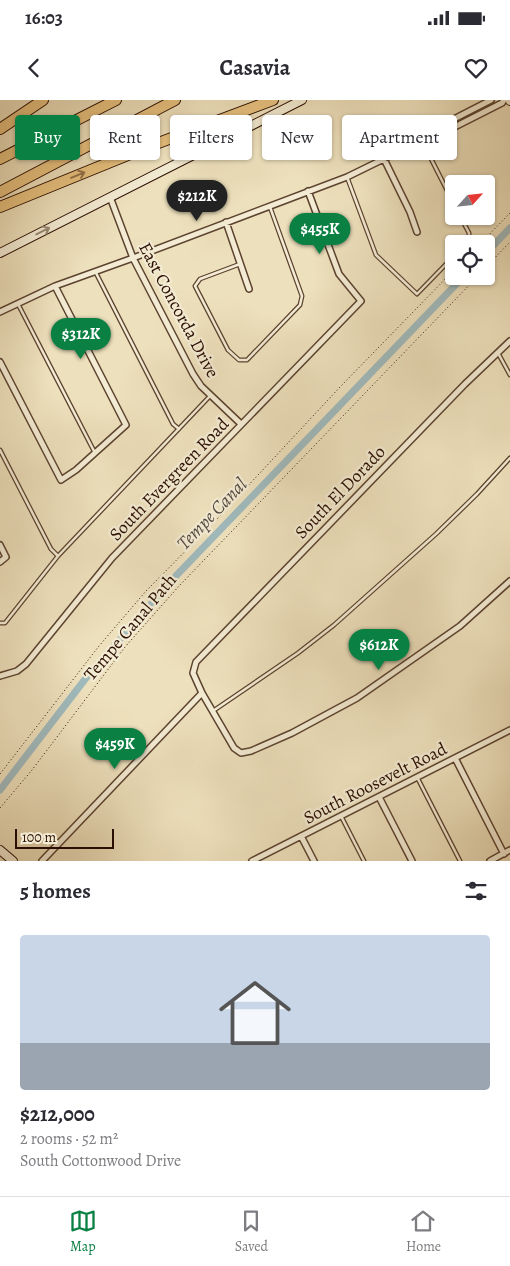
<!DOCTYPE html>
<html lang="en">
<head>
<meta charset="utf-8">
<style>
  :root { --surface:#fff; --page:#f7f7f7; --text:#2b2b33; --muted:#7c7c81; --line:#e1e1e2; --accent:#0b8043 }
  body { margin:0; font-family:Alegreya,serif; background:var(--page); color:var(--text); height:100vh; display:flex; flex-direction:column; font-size:19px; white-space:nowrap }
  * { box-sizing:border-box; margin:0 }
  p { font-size:16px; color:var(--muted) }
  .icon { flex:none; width:28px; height:28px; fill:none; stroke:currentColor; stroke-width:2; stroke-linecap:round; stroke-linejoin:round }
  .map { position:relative; height:761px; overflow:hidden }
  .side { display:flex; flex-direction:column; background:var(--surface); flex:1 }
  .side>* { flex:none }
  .top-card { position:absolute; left:15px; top:15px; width:480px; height:45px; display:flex; gap:10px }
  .needle { width:32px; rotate:63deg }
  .fabs { position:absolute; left:445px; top:75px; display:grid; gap:10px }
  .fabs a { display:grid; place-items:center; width:50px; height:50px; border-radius:5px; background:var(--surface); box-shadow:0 1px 4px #0004; font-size:25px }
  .scale { position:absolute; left:15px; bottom:12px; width:99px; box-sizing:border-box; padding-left:5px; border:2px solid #2b0f02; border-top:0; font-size:14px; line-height:18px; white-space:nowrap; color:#2b0f02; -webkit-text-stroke:4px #f3ebd3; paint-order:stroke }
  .price { position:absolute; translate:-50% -42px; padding:0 11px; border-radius:18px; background:var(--accent); color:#fff; font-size:16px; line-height:32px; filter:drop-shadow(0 1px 2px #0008) }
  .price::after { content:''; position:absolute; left:50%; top:30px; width:15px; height:11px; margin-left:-8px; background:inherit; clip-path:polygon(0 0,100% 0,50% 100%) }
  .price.on { background:#222; color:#fff }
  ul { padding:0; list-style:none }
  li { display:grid; align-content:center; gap:10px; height:265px; padding:0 20px }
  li+li { border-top:1px solid var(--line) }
  li span { display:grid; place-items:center; height:155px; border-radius:5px; color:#555 }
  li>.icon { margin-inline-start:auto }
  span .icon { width:90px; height:90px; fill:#fffc; stroke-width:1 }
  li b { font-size:21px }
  h2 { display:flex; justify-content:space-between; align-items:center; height:60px; padding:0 20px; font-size:21px }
  .chip { padding:0 18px; border-radius:5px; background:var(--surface); box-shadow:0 1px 4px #0004; font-size:18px; line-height:45px }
  .chip.on { background:var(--accent); color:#fff }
  .status { display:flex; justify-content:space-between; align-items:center; height:35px; padding:0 25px; background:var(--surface); direction:ltr }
  .status svg { height:14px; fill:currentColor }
  header { display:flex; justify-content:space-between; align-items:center; height:65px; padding:0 20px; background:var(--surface); font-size:22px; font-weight:600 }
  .dock { display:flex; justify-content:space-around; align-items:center; height:70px; border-top:1px solid var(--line); background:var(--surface); font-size:14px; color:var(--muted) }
  .dock a { display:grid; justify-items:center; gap:2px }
  .dock .on { color:var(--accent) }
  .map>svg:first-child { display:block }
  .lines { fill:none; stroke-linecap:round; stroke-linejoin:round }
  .canal { stroke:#a0babd; stroke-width:7 }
  .lane-casing { stroke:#5c4330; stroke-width:5 }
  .street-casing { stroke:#5c4330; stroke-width:8 }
  .secondary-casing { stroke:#2b0f02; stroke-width:10 }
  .highway-casing { stroke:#2b0f02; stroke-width:12 }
  .path { stroke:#2b0f02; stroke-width:1; stroke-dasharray:1 2.5; stroke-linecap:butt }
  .lane { stroke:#f3ebd3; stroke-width:2.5 }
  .street { stroke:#f3ebd3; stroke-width:5 }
  .secondary { stroke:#f3ebd3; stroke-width:8 }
  .highway { stroke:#e6c07e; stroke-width:10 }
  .oneway { stroke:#927046 }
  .oneway2 { stroke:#998875 }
  .labels { text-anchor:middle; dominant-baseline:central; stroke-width:4.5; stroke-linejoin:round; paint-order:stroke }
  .street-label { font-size:18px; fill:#2b0f02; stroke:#f3ebd3 }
  .water-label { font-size:19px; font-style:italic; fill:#544b43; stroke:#f3ebd3 }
</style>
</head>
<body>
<div class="status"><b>16:03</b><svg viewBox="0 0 49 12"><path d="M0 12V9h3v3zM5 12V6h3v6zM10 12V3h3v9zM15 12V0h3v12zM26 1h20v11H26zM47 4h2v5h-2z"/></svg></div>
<header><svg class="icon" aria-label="back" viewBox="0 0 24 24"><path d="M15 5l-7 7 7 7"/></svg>Casavia<svg class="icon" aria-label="heart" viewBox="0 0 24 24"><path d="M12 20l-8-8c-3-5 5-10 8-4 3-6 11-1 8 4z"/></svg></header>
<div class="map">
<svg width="510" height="761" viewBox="0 0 510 761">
  <rect width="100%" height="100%" fill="#ede0bc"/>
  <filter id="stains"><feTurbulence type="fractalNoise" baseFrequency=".004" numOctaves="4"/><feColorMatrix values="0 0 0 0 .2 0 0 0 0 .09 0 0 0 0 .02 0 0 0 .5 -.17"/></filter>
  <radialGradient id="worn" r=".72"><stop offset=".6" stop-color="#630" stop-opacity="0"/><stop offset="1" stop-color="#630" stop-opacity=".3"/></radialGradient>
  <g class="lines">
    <!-- canal -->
    <path class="canal" d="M486,153l24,-25
      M0,690l86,-112 86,-98 292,-304"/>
    <defs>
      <path id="lane" d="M423,43l31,61
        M347,77l29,78 41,39 37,-38
        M460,116l9,17v7l-3,4
        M240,164l-40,15 -5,7 33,64 11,10h8l53,-55 2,-9 -32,-89
        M96,173l77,151 6,5
        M18,204l77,149
        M498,253l12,22
        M0,350l51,99 7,7
        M0,523h5l53,-67 152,-160
        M213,611l85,-58 36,-28 102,-91 41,-40 33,-36
        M417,677l43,84
        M341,716l23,45"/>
      <path id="street" d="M404,49l7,-8 80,-41
        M384,59l26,53 7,20
        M110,97l23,61 60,116 8,12 40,38
        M226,122l23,67
        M0,212l55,-26 78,-28 214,-81 57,-28 10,-2 9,-4 79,-40 2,-3
        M510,241l-45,43 -269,278 -3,11 9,20 32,55 7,5 10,-2 41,-18 65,-35 103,-72 50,-45
        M0,262l61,118 15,-10 50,-45 -71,-139
        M0,445l6,12 -6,5
        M0,576l17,-5 9,-7 86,-106 249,-257 -22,-27 -31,-83
        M455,658l49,96
        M379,697l33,64
        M301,736l13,25
        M42,761l160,-168
        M252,761l258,-131
        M490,761l20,-11"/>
      <path id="secondary" d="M510,0v1
        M0,153l302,-153
        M0,750l13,11"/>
      <path id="highway" d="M0,29l43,-29
        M0,59l116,-59
        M0,92l175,-92
        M0,107l145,-59 128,-48"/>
    </defs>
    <!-- lane casing -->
    <use href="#lane" class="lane-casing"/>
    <!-- street casing -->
    <use href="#street" class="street-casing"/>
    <!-- secondary casing -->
    <use href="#secondary" class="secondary-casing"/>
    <!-- highway casing -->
    <use href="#highway" class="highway-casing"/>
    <!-- path -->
    <path class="path" d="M480,144l30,-31
      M486,167l24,-25
      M0,674l99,-128 47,-55 72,-73 122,-131 114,-117
      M0,708l32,-38 93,-123 54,-61 299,-310"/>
    <!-- lane -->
    <use href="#lane" class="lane"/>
    <!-- street -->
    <use href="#street" class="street"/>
    <!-- secondary -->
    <use href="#secondary" class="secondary"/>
    <!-- highway -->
    <use href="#highway" class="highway"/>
  </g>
  <!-- one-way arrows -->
  <defs><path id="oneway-shaft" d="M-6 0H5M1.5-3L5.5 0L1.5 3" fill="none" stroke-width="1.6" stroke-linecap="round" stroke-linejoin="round" transform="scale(1.25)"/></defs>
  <use class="oneway" href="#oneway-shaft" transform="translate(78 75) rotate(-22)"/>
  <use class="oneway2" href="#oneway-shaft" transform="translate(43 131) rotate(-27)"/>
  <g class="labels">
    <!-- street labels -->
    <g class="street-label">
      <text transform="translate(179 210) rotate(62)">East Concorda Drive</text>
      <text transform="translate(169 379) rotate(-46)">South Evergreen Road</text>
      <text transform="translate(340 392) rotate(-46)">South El Dorado</text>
      <text transform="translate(130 527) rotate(-50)">Tempe Canal Path</text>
      <text transform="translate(375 683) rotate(-27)">South Roosevelt Road</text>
    </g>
    <!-- water labels -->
    <g class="water-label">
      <text transform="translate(212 414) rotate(-46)">Tempe Canal</text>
    </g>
  </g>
  <rect width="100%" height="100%" filter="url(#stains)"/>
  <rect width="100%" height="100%" fill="url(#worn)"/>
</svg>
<div class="fabs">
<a><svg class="needle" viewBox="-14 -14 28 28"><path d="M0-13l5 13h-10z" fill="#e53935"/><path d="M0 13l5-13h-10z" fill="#7c7c81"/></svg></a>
<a><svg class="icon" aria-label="locate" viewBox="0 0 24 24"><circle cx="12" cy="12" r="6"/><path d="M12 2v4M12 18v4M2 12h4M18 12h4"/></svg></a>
</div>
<div class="scale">100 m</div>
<b class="price on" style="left:197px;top:122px">$212K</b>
<b class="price" style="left:320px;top:155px">$455K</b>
<b class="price" style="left:81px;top:260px">$312K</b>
<b class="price" style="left:379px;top:571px">$612K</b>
<b class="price" style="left:115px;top:670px">$459K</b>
<div class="top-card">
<a class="chip on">Buy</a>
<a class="chip">Rent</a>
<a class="chip">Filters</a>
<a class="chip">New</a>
<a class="chip">Apartment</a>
</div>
</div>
<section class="side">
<h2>5 homes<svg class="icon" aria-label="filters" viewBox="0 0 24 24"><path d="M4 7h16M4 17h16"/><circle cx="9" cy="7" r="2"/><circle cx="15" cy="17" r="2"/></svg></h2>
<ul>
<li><span style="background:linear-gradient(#c9d6e8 70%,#9aa5b1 0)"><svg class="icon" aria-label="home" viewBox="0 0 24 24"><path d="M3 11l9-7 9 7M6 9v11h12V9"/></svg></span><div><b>$212,000</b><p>2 rooms · 52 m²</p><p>South Cottonwood Drive</p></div></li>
</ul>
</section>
<nav class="dock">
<a class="on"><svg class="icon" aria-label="map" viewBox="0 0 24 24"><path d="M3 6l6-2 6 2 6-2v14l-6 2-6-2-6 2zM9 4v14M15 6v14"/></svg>Map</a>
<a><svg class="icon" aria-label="saved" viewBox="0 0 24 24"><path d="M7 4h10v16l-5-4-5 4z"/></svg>Saved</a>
<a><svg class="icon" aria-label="home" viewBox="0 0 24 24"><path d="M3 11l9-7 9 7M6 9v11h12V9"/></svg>Home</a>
</nav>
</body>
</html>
